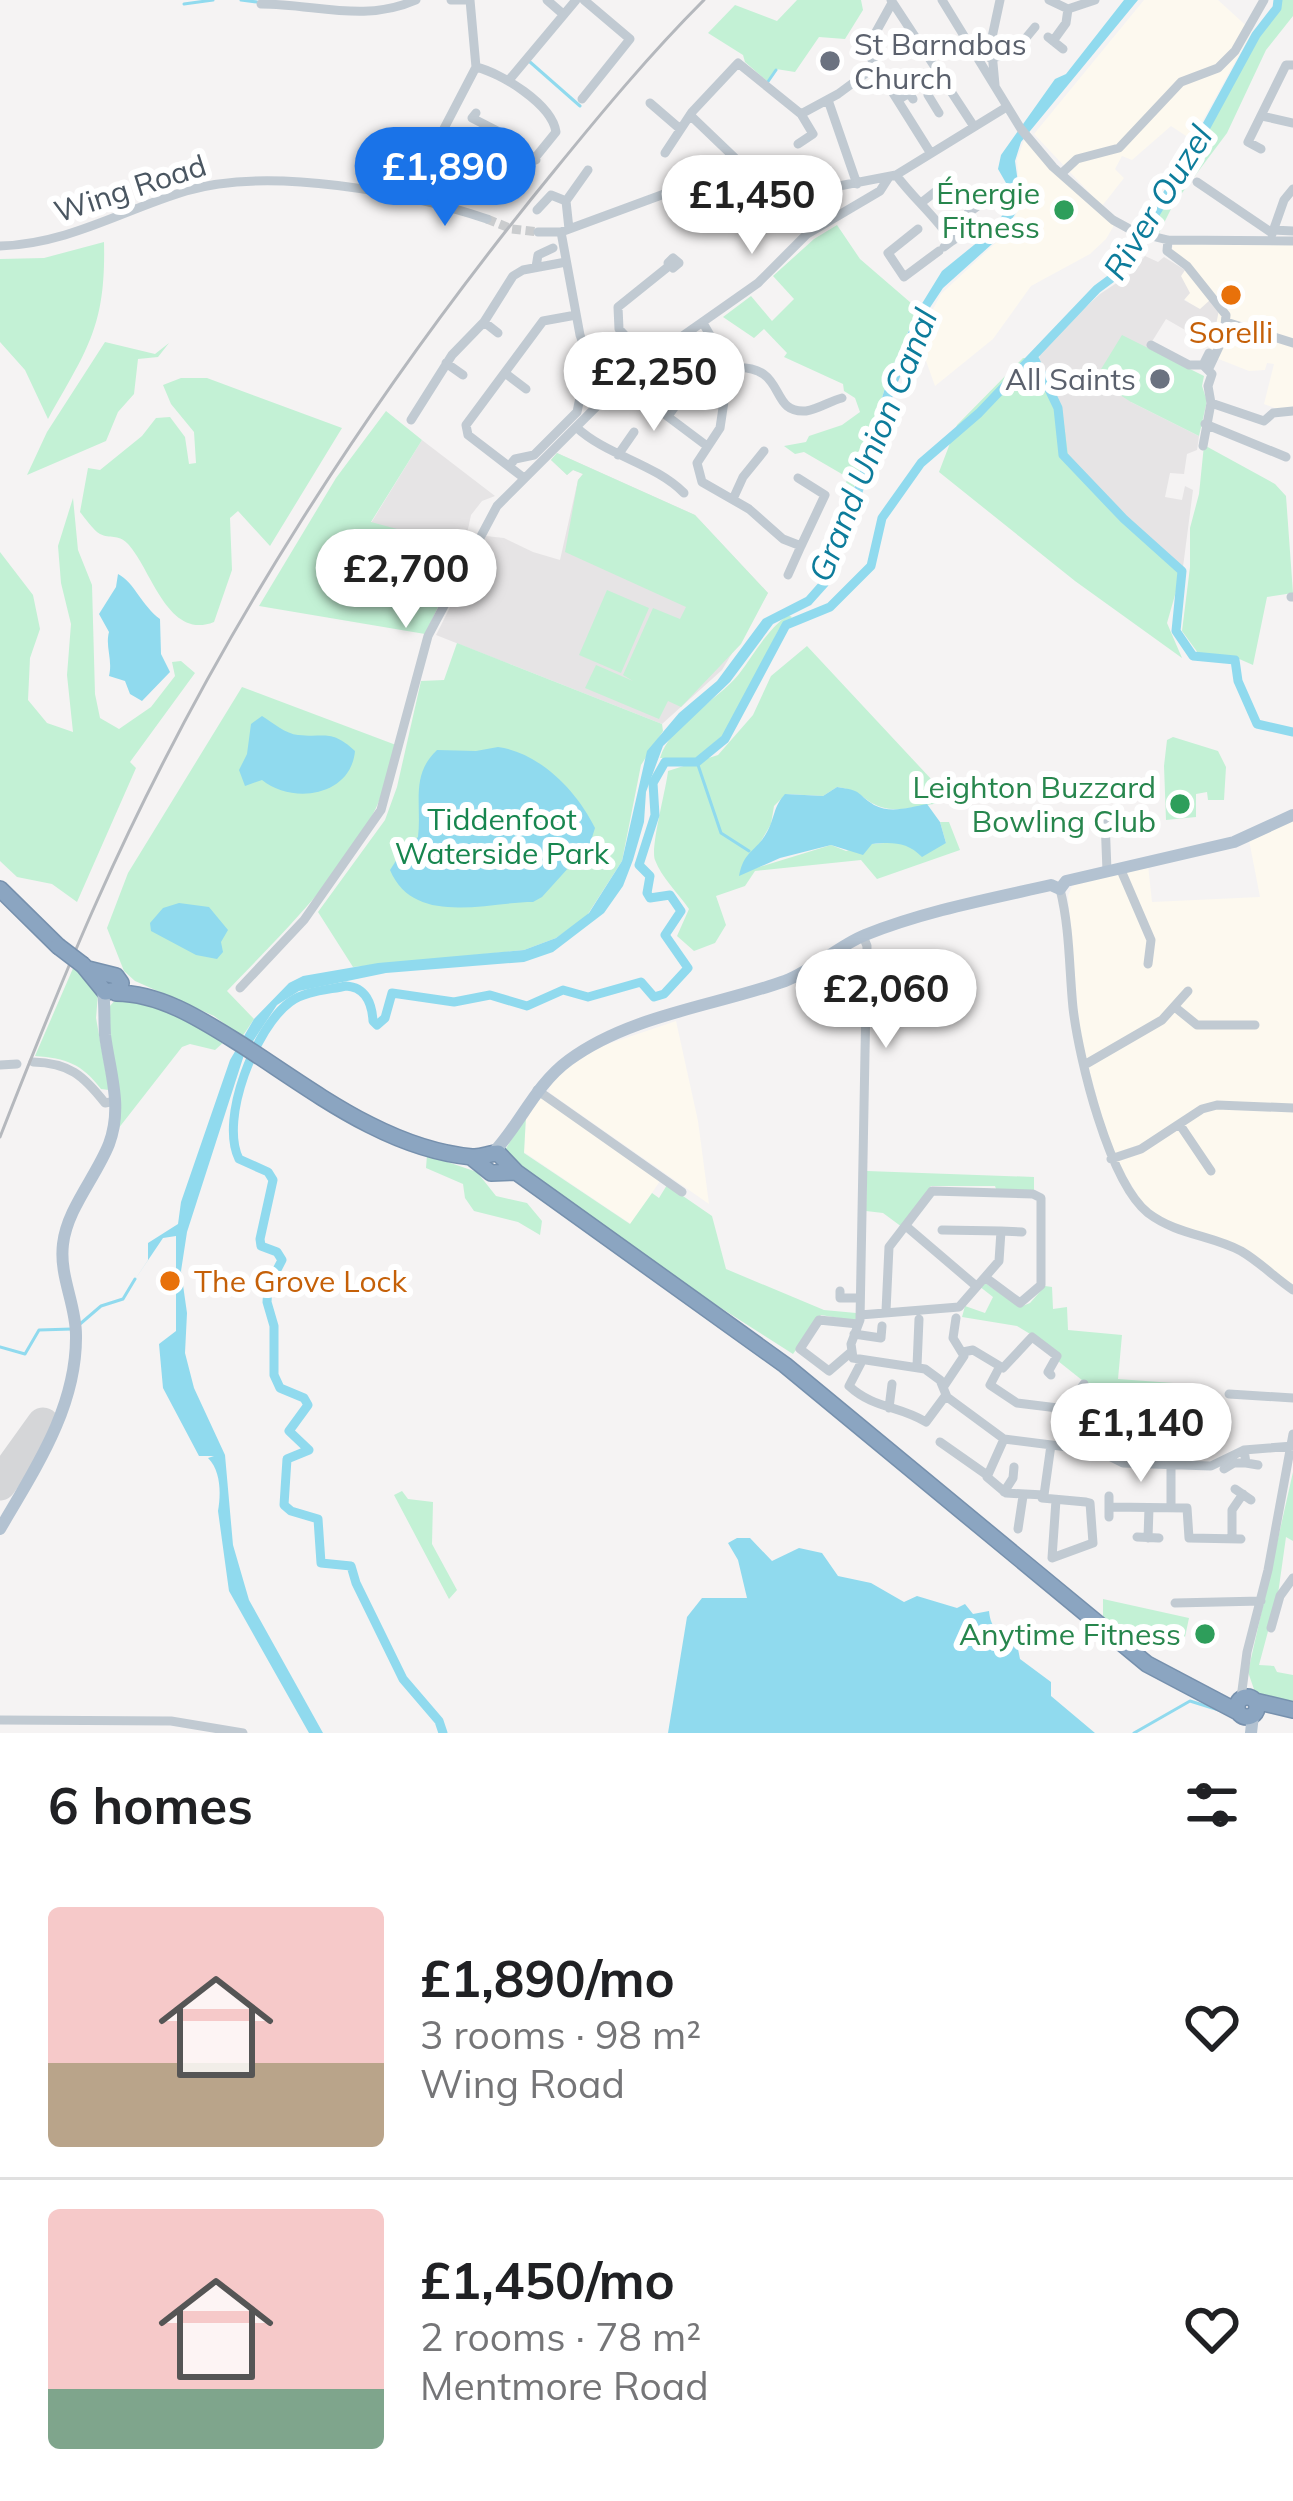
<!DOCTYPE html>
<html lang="en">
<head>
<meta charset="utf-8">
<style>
  :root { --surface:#fff; --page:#f6f6f6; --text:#202124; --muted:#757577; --line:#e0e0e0; --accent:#1a73e8 }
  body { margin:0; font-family:Mulish,sans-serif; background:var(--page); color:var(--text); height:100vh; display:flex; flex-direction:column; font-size:45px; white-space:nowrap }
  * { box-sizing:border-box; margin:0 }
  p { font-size:39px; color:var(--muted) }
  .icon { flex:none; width:66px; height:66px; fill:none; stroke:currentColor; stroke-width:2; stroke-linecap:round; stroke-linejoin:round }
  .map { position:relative; height:1733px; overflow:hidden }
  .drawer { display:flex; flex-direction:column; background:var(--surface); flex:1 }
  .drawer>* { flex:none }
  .price { position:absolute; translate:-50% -102px; padding:0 27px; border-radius:42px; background:#fff; color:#222; font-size:39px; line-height:78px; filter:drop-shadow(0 3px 6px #0008) }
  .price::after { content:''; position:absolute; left:50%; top:72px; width:36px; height:27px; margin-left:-18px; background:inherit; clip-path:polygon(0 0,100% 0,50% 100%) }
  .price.selected { background:var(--accent); color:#fff }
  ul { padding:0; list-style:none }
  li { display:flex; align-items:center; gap:36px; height:300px; padding:0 48px }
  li+li { border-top:3px solid var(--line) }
  li span { display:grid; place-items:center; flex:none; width:336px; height:240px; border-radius:12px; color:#555 }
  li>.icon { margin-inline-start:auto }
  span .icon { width:144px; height:144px; fill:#fffc; stroke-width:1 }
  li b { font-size:51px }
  h2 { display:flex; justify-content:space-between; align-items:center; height:144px; padding:0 48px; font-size:51px }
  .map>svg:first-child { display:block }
  .commercial { fill:#fdf9ef }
  .education { fill:#e6e4e5 }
  .green { fill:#c3f1d5 }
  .water { fill:#90daee }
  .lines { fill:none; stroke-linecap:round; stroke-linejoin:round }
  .stream { stroke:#90daee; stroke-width:3 }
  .river { stroke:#90daee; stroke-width:9 }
  .runway { stroke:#d5d6d8; stroke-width:33 }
  .minor-tunnel { stroke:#caccce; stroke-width:9; stroke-dasharray:9 4.5; stroke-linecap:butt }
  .highway-casing { stroke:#7690ad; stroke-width:18 }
  .minor { stroke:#c1cad2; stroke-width:9 }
  .major { stroke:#b3c2d1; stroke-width:12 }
  .highway { stroke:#8ba5c1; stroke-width:15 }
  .rail { stroke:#b5b8bd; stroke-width:3 }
  .highway-bridge-casing { stroke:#7690ad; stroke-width:18; stroke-linecap:butt }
  .highway-bridge { stroke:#8ba5c1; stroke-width:15 }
  .worship-dot { fill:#6b7280; stroke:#fff; stroke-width:4.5 }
  .leisure-dot { fill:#2e9e5b; stroke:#fff; stroke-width:4.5 }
  .food-dot { fill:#e8710a; stroke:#fff; stroke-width:4.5 }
  .labels { text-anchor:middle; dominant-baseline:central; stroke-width:12; stroke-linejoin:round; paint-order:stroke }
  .worship-label { font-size:30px; fill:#5b616d; stroke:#fff; text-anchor:start }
  .street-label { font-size:30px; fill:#4a5661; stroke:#fff }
  .leisure-label { font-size:30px; fill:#27864d; stroke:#fff; text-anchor:end }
  .food-label { font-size:30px; fill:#c56008; stroke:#fff }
  .park-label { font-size:30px; fill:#17864f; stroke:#fff }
  .water-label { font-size:33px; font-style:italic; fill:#0c7c9b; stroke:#fff }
</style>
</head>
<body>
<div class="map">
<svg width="1293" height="1733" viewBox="0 0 1293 1733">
  <rect width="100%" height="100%" fill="#f5f3f3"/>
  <!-- commercial -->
  <path class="commercial" d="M1144,0h74l34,31 -60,109 -21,-14 -39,34 -10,-4 -7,13 9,9 -22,28 -68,-72z
    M1025,138l91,84 -10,17 -16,15 -59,32 -38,53 -58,47 -10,-28 -3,-28 19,-36 62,-58 11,-17 6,-15 -3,-45z
    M1174,242l119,1v172l-29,-11 10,-40 -7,-1 -2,7 -16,1 -33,-13 -10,-16 11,-20 -33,-23 -3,-23 4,-6 -14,-17z
    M1293,817v468l-46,-34 -77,-27 -26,-19 -32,-51 -32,-119 -12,-139 4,-10 7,-3 69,-18 4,37 108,-5 -11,-57z
    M676,1021l22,100 11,83 -159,-111 -1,-8 25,-23 31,-17z
    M541,1096l119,85 -29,43 -107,-72 2,-36z"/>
  <!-- education -->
  <path class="education" d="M1145,256l13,6 6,-5 21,13 -4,6 9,17 -6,7 16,9 10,-9 9,10 -4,20 -9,12 -40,-23 -18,29 -17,54 68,34 -2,14 -10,4 -3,20 -14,-1 -5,24 17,3 3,-14 8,4 -10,77 -57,-50 -59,-63 -5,-45 -23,-50 2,-9 23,-23 36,-33 30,-20z
    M422,440l73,56 -13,5 -11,14 -9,42 -37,77 -54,-111z
    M557,453l138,62 73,78 -46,77 -60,54 -226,-89 50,-99 18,2 29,14 27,8 18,-80 5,-6 -10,-4 -6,5 -16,-15z"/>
  <!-- green -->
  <path class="green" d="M797,0h64l2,10 -18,29 -26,-2 -24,35 -19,-3 -9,12 -22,-19 -2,-7 -35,-22 27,-28 42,16z
    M1279,0h14v16l-27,34 -39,83 -54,72 -15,30 -13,-4 112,-195 21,-27z
    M837,225l23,34 58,50 -29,66 -36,115 -7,-6 1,-7 -43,-25 -9,2 -11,-8 22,-4 3,-6 33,-11 18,-13 -5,-14 -11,-7 -1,-7 -59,-27 3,-4 -23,-24 -10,9 -31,-21 28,-21 21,25 22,-22 -21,-23 41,-37z
    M104,242c2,84 -16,106 -56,177l-23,-49 -25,-28v-83l44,-1z
    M1122,335l82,41 -2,10 5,15 -8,35 -68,-34 -36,-23z
    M105,342l50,12 14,-11 -11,14 -20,2 -4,35 -16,18 -12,29 -79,34 20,-43z
    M1023,358l16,1 23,50 6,45 58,63 57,50 -16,56 15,35 -107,-77 -136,-109 18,-47z
    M181,378h26l135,50 -72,118 -32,-35 -8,7 2,52 -18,52c-47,19 -63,-55 -87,-79 -9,-9 -17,-4 -27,-9 -7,-4 -15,-16 -20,-22l8,-44 12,2 42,-34 14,-18 14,-1 15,20 4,27 7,-1 -2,-31 -23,-28 -8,-19z
    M386,411l36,29 -51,82 26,7 15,18 33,7 -3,10 14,5 -31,65 -166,-28 77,-128z
    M1204,445l71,39 11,12 7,97 -26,4 -14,68 -16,-7 -39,-5 -16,-22 8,-64v-39l9,-34z
    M557,453l138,62 73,78 -27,51 -60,63 -13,-6 -9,18 -74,-31 11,-23 37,16 -10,-6 30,-67 27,11 6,-12 -121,-55 13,-72 5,-6 -10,-4 -6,5 -16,-15z
    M73,498l5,52 14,35 3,109 5,24 19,11 32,-22 24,-31 -3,-14 9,-1 14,12 -65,89 6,6 -59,134 -25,-18 -35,-7 -17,-16v-309l33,43 7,34 -10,29 -2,42 19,23 26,9 -6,-57 4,-51 -10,-41 -3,-37z
    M607,590l42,18 -28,65 -42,-18z
    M788,615l4,2 -13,12 -51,102 -32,27h-36c11,-35 56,-56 79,-84 16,-21 27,-43 49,-59z
    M457,643l205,81 1,7 -22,34 -19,96 -36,56 -30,21 -32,12 -171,17 -35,-55 67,-92 12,-33 24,-106 23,-1z
    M807,646l125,134 9,23c-20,2 -41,10 -60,4 -20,-7 -17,-16 -44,-20l-14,9 -37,-2 -12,12 -3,18 -28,48 88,-27 15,6 26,-7 25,-2 15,5 34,-4 -6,-21h9l11,28 -83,29 -16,-19 -106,11 -10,15 -29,10 10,29 -11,18 -21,8 -17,-15 12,-27c-10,-15 -28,-32 -34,-49 -5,-12 11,-70 13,-89l50,-16 35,-40 18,-39z
    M242,687l154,58c-6,21 -11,44 -20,63 -32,66 -99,131 -149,183l27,28 -12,18 -28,-21 -79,-35 -11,-10 -17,-43 21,-55z
    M1173,737l45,14 8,16 -2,33h-16l-1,-8 -11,2v23l-30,3 -2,-54 3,-26z
    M74,966l24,28 -2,24 13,72 -8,-1c-19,-25 -35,-31 -66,-33z
    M119,996l51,15 55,30 -10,9 -25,-6 -8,3 -64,82c6,-42 -10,-80 -9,-122z
    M526,1116l-2,37 106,71 22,-31 7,5 8,-13 45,31 14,53 98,41 32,3v8l-35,-6 -28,39 -83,-53 -201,-142 -4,-9z
    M427,1155l50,17 19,24 31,7 15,18 -2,14 -22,-13 -44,-11 -9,-13 -2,-14 -37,-16z
    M867,1171l167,6v14l-38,-2 -1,-3h-64l-29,41 -19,-14 -17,-2z
    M985,1283l35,24 10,-4 15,-17 7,1 1,22 14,-2 1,23 54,5 -4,44 69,5v78l-66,-53 -13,42 -11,-3 10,-48 -49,-39 -18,-21 -23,-14 -55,-9 3,-11 20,7 8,-16 -14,-11z
    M1293,1472v69l-7,-4 -8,57 -19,71 15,1 3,6 16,3v29l-37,-9 -8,-23z
    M402,1491l6,8 25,3 -1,42 25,46 -8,9 -55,-104z
    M1103,1599l86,19 -4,19h-29l-8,13 -6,-2 -39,-26z"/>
  <!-- water -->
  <path class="water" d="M1124,0h14l-117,142 -6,19 4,29 -2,21 -16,25 -58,52 -16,24 -32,77 -48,153 -19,44 -17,19 -38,19 -43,58 -67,64 -17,46 -2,30 -11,38 -10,26 -19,27 -51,39 -29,10 -138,11 -87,18 -22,14 -33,50 -57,177 -6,39 6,42 -2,40 9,35 31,67 8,90 16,55 74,133h-14l-80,-142 -11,-80c3,-17 3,-40 -10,-53l6,-2h-15l-36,-68 -4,-44 17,-13v-95l-13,2 -29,43 14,-21v-17l30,-19 3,-22 49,-142 24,-41 35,-36 14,-7 75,-13 146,-13 32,-12 33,-25 33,-52 25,-110 32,-38 38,-32 46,-62 43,-22 15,-17 19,-46 49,-159 29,-65 24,-39 48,-39 17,-23 3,-19 -12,-21 3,-14 54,-76 11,-5z
    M118,574c16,8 24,32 42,45l1,35 9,18 -28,29 -12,-7 -5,-13 -16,-5c4,-17 -4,-29 0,-44l-10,-18 17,-27z
    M262,716c11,7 24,18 36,19 28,3 33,-6 57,16 -4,45 -62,54 -93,29l-17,6 -6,-16 8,-16 4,-30z
    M498,747c42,6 79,44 97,81l-5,16 -48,53 -9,5c-46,0 -119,25 -143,-32l11,-17 17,-16c4,-32 -8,-62 19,-87l39,1z
    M837,787c27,4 18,6 37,18 17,9 36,2 53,-1l13,18 6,21 -24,14c-15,-15 -29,-15 -50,-13l-9,11 -32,-10 -51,13 -41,18c5,-26 17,-24 28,-44 8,-14 6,-25 18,-38l38,2z
    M179,903l30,4 19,23 -7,12 2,10 -6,7 -21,-4 -45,-24 -1,-8 13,-15z
    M737,1538h13l22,23 27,-13 23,5 16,23 33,7 33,19 13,-6 40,12 8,-4 8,10 16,-3c2,19 10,22 27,28l4,20 31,23v14l44,37h-427l19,-116 15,-19h45l-9,-38 -10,-17z"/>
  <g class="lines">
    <!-- stream -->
    <path class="stream" d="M241,0l16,2
      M184,4l29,-4
      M530,62l50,44
      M767,83l9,-13
      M697,762l24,71 28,18
      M80,1324l21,-18 22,-7 12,-20
      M0,1347l25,7 14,-24 33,-1
      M1134,1733l56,-32 32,10"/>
    <!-- river -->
    <path class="river" d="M1034,358l24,50 5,47 61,64 58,52 -6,60 17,25 42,4 3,21 19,43 36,8
      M443,1733l-4,-12 -36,-42 -47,-96 -5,-17 -30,-3 -3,-44 -27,-8 -7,-6 3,-46 22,-9 -20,-19 19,-26 -4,-7 -24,-10 -6,-13v-49l-7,-24 1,-15 14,-27 -5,-8 -16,-6 -1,-7 13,-59 -5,-8 -29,-13c-20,-40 17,-132 51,-157 15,-11 38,-12 56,-16 20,1 26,18 27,35l4,4 8,-7 7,-25 62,9 36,-7 37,11 36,-16 25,7 53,-15 13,15 10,-3 24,-26 -23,-33 16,-24 -11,-16 -20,3 -3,-5 3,-17 -11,-11 16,-50 -2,-32 12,-21h32l28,-23 61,-114 44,-18 41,-41 11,-48 39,-55 58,-50 118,-124 23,-17 68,-112 68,-125 21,-27 1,-8"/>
    <!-- runway -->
    <path class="runway" d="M0,1484l43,-60"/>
    <!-- minor-tunnel -->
    <path class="minor-tunnel" d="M487,219l25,10 26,3"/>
    <defs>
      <path id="highway" d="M0,889l58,57
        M83,965l22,27 14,-2 2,-7 -5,-7 -28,-7
        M116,993c46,0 89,29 126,52 70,45 144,104 230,112 10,1 17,-4 26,-4l18,19 269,193 362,299 91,48
        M471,1157l20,16 25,-1
        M1237 1707a10 10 0 1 1 20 0a10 10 0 1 1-20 0Z
        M1255,1701l38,9"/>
    </defs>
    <!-- highway casing -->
    <use href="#highway" class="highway-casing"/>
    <!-- minor -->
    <path class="minor" d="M547,0l16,14
      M891,0l82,125
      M942,0l79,129 32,38 60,53 22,12 33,8 125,1
      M1049,0l19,9
      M892,3l-26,47 64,102
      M261,4c55,0 103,19 155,-4
      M1048,37l15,12
      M1053,41l13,-18 2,-14 27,-9
      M991,59l25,-9 19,-23
      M509,80l67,-80
      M995,85l-4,-43 9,-42
      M928,95l11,18
      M582,99l48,-60 -46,-39
      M828,100l29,84
      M898,100l11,-7 4,6
      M650,103l29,25
      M476,113l-4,5 35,18 29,24
      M801,114l37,-20 38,-28
      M690,115l47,45 2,29
      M1262,116l31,7
      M1261,149l-13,-7 38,-77h7
      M665,153l27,-41 46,-49 63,51 12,20 -15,10
      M446,161l39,22 24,7 47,-58c-4,-28 -55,-59 -80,-65
      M1062,173l15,-14 42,-11 62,-66 37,-14 17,-17 29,-51
      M896,175c18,24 39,41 56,66l-8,6
      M1197,182l75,51
      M422,197l16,-57 38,-73 -6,-67h-19
      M921,203l24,-19
      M537,210l14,-15 15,6
      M973,226l3,-2 -8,-11 22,-16
      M569,229l-3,-28 22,-31
      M918,229l-30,24 16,24 35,-26
      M1273,230l20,1
      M538,232h23l114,-42 138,1 83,-16 109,-67
      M561,232l19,103 23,62
      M1272,234l12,-34 9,-11
      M1168,240l-1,11 20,15 39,49 -2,21 -15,32
      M952,241l16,-11
      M0,246c68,-2 123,-36 186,-55 83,-25 221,1 301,28
      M673,258l6,5 -6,5 -5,-5z
      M536,267l2,-12 15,-7
      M484,322l14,11
      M1226,322l67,21
      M703,323l26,45 -9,60 -23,35 5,19 47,27 34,30 18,7 24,-51 -27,-17
      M1151,345l38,20h14
      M648,360l-29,-31 -1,-22 51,-41
      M446,363l17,12
      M729,368c61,-6 37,46 77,43 13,-2 24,-10 36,-13
      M505,373l21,16
      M641,384l18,26 48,36
      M1211,403l53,18 9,-8 20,-2
      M668,416l18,-25
      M411,420l41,-65 32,-33 29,-46 10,-6 43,-8
      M1205,424l81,33
      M576,427c31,29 78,36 108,66
      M1203,446l8,-43 -3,-17 4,-12 -9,-9 6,-12
      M618,455l16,-23
      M509,466l6,-7 19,-4 43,-43 5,-24 13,-6
      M524,478l-56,-43 -2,-10 77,-104 33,-6
      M733,499l10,-22 21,-26
      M788,575l13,-29
      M1291,597h2
      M1105,819l2,52
      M1120,868l31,72 -3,24
      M1060,889c10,40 9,79 13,119 6,51 36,174 75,205 29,22 63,22 93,38 19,11 34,27 52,39
      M863,936l4,10 -7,374 -9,24 2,14 72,11 15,11 7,17 57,42 95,12 24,12 88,3 33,-16 49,-4
      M240,988l64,-68 77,-110 47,-174 69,-130 133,-133 128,-90 49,-49 73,-43 9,-14
      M1176,1008l21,17h58
      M33,1062c36,1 50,13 72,41l11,-2
      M1086,1064l76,-44 26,-29
      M0,1065l17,-1
      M537,1090l145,102
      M1180,1125l31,46
      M1111,1159l30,-10 61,-40 15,-4 76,3
      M907,1227l68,58
      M942,1230l59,1
      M840,1291v7h20
      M886,1311l3,-64 43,-56 101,3 8,4v87l-21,18 -34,-25
      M860,1315l99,-8 40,-46 2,-30 21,1
      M854,1334l27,4 1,-12
      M963,1352l10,-2 30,18 29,-31 25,19 -9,16 3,3
      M850,1353l-21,18 -29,-22 19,-29 39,4
      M862,1361l-13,25c25,23 49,19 77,36l20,-27
      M917,1366l2,-47
      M999,1368l-9,17 27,18 49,6
      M944,1386l20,-30 -11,-18 3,-20
      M1229,1394l64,4
      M889,1408l3,-24
      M1116,1424l38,11
      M1004,1439l-17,38 19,16 38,2 7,-50
      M940,1442l47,33
      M1061,1446l5,-37 18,-25
      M1095,1450l11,-48
      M1244,1450l2,13 12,2
      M1110,1455l8,-48
      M1224,1469l10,-6h12
      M1235,1489l16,11
      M1004,1492l9,-14 1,-11
      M1042,1498l44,4 4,1 3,40 -41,15 4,-58
      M1110,1507l77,1 2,30 52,1
      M1171,1508v-43
      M1109,1517v-21
      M1018,1529l5,-33
      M1137,1537l22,1
      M1148,1538l1,-30
      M1232,1539v-29l11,-16
      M1175,1603l86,-2
      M1271,1628l9,-32 13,-18
      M1241,1698l6,-46 21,-82 25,-136
      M0,1720l171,1 72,12"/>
    <!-- major -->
    <path class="major" d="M494,1152c27,-29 41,-67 75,-92 61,-45 146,-54 216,-79 29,-11 51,-34 80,-46 60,-24 124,-36 186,-50l9,4 6,-8 168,-39 59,-27
      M0,1529c35,-60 77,-122 76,-194 0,-31 -17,-59 -13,-91 4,-35 33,-67 46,-100 14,-37 1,-71 -4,-109 -1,-15 0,-30 -2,-45
      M1251,1733l2,-18"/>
    <!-- highway -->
    <use href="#highway" class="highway"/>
    <!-- rail -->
    <path class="rail" d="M0,1137c31,-79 62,-158 97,-236 116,-261 276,-509 457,-730 48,-59 96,-117 150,-171"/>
    <defs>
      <path id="highway-bridge" d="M58,946l25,19"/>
    </defs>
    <!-- highway-bridge casing -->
    <use href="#highway-bridge" class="highway-bridge-casing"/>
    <!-- highway-bridge -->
    <use href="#highway-bridge" class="highway-bridge"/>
  </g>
  <!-- markers -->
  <g class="worship-dot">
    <circle cx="830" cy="61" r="12"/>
    <circle cx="1160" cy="379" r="12"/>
  </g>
  <g class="leisure-dot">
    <circle cx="1064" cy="210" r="12"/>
    <circle cx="1180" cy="804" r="12"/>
    <circle cx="1205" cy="1634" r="12"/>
  </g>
  <g class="food-dot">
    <circle cx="1231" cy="295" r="12"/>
    <circle cx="170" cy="1281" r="12"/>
  </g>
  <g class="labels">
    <!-- worship labels -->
    <g class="worship-label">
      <text x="854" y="44">St Barnabas<tspan x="854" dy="34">Church</tspan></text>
      <text x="1136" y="379" text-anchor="end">All Saints</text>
    </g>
    <!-- street labels -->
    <g class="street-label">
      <text transform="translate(130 188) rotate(-18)">Wing Road</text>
    </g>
    <!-- leisure labels -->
    <g class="leisure-label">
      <text x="1040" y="193">Énergie<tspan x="1040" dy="34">Fitness</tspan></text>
      <text x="1156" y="787">Leighton Buzzard<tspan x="1156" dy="34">Bowling Club</tspan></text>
      <text x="1181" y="1634">Anytime Fitness</text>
    </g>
    <!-- food labels -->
    <g class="food-label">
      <text x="1231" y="332">Sorelli</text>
      <text x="194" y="1281" text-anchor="start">The Grove Lock</text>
    </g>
    <!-- park labels -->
    <g class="park-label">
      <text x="502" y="819">Tiddenfoot<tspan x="502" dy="34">Waterside Park</tspan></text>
    </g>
    <!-- water labels -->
    <g class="water-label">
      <text transform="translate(1157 202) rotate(-58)">River Ouzel</text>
      <text transform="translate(872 445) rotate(-68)">Grand Union Canal</text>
    </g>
  </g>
</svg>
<b class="price selected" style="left:445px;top:229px">£1,890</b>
<b class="price" style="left:752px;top:257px">£1,450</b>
<b class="price" style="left:654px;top:434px">£2,250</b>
<b class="price" style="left:406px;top:631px">£2,700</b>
<b class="price" style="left:886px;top:1051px">£2,060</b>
<b class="price" style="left:1141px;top:1485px">£1,140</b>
</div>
<section class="drawer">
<h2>6 homes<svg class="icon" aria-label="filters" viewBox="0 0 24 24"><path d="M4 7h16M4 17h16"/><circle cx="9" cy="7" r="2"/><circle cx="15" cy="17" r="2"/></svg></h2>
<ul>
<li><span style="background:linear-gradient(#f6c9c9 65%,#b9a48a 0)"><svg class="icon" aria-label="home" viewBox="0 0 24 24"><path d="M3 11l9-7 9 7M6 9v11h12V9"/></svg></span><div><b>£1,890/mo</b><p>3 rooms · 98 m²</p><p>Wing Road</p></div><svg class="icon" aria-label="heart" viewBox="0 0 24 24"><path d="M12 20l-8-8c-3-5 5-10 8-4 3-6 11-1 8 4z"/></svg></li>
<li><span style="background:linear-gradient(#f6c9c9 75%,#7fa58c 0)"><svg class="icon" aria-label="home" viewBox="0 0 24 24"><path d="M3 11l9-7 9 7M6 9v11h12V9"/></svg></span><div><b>£1,450/mo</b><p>2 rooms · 78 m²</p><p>Mentmore Road</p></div><svg class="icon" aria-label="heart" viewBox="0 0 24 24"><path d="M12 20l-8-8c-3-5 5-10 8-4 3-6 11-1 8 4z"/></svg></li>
</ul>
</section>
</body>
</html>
